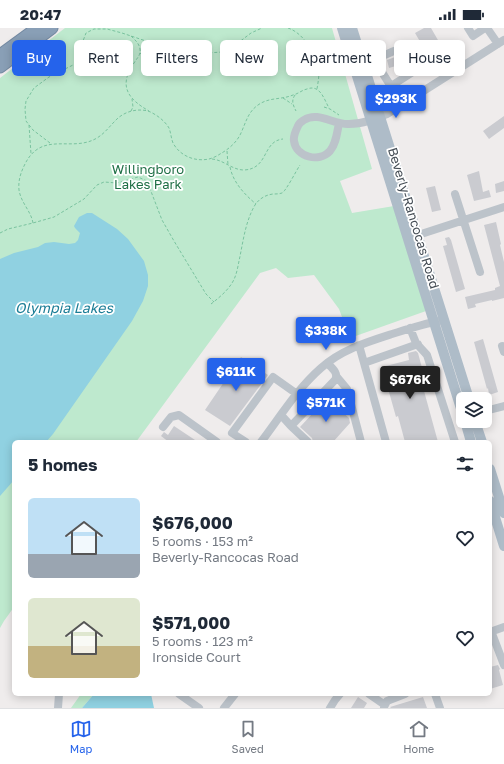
<!DOCTYPE html>
<html lang="en">
<head>
<meta charset="utf-8">
<style>
  :root { --surface:#fff; --page:#f6f6f7; --text:#1f2937; --muted:#747a83; --line:#e0e1e3; --accent:#2563eb }
  body { margin:0; font-family:"Golos Text",sans-serif; background:var(--page); color:var(--text); height:100vh; display:flex; flex-direction:column; font-size:15px; white-space:nowrap }
  * { box-sizing:border-box; margin:0 }
  p { font-size:13px; color:var(--muted) }
  .icon { flex:none; width:22px; height:22px; fill:none; stroke:currentColor; stroke-width:2; stroke-linecap:round; stroke-linejoin:round }
  .map { position:relative; flex:1; overflow:hidden }
  .side { position:absolute; left:12px; top:412px; width:480px; height:256px; display:flex; flex-direction:column; background:var(--surface); border-radius:6px; box-shadow:0 2px 10px #0003 }
  .side>* { flex:none }
  .hud { position:absolute; left:12px; top:12px; width:480px; height:36px; display:flex; gap:8px }
  .fabs { position:absolute; left:456px; top:364px; display:grid; gap:8px }
  .fabs a { display:grid; place-items:center; width:36px; height:36px; border-radius:6px; background:var(--surface); box-shadow:0 2px 10px #0003; font-size:20px }
  .price { position:absolute; translate:-50% -34px; padding:0 9px; border-radius:4px; background:var(--accent); color:#fff; font-size:13px; line-height:26px; filter:drop-shadow(0 1px 2px #0008) }
  .price::after { content:''; position:absolute; left:50%; top:24px; width:12px; height:9px; margin-left:-6px; background:inherit; clip-path:polygon(0 0,100% 0,50% 100%) }
  .price.current { background:#222; color:#fff }
  ul { padding:0; list-style:none }
  li { display:flex; align-items:center; gap:12px; height:100px; padding:0 16px }
  li span { display:grid; place-items:center; flex:none; width:112px; height:80px; border-radius:6px; color:#555 }
  li>.icon { margin-inline-start:auto }
  span .icon { width:48px; height:48px; fill:#fffc; stroke-width:1 }
  li b { font-size:17px }
  h2 { display:flex; justify-content:space-between; align-items:center; height:48px; padding:0 16px; font-size:17px }
  .pill { padding:0 14px; border-radius:6px; background:var(--surface); box-shadow:0 2px 10px #0003; font-size:14px; line-height:36px }
  .pill.current { background:var(--accent); color:#fff }
  .status { display:flex; justify-content:space-between; align-items:center; height:28px; padding:0 20px; background:var(--surface); direction:ltr }
  .status svg { height:11px; fill:currentColor }
  .tab-bar { display:flex; justify-content:space-around; align-items:center; height:56px; border-top:1px solid var(--line); background:var(--surface); font-size:11px; color:var(--muted) }
  .tab-bar a { display:grid; justify-items:center; gap:2px }
  .tab-bar .current { color:var(--accent) }
  .map>svg:first-child { display:block }
  .green { fill:#bee9ce }
  .water { fill:#90d1e1 }
  .building { fill:#cacbd0 }
  .lines { fill:none; stroke-linecap:round; stroke-linejoin:round }
  .highway-casing { stroke:#748aa2; stroke-width:13 }
  .path { stroke:#7ac39f; stroke-width:1; stroke-dasharray:3 2; stroke-linecap:butt }
  .minor { stroke:#bcc3ca; stroke-width:8 }
  .major { stroke:#aebcc8; stroke-width:10 }
  .highway { stroke:#899fb6; stroke-width:11 }
  .labels { text-anchor:middle; dominant-baseline:central; stroke-width:3.5; stroke-linejoin:round; paint-order:stroke }
  .park-label { font-size:13px; fill:#207047; stroke:#fff }
  .street-label { font-size:13px; fill:#474f57; stroke:#fff }
  .water-label { font-size:14px; font-style:italic; fill:#1b7d96; stroke:#fff }
</style>
</head>
<body>
<div class="status"><b>20:47</b><svg viewBox="0 0 49 12"><path d="M0 12V9h3v3zM5 12V6h3v6zM10 12V3h3v9zM15 12V0h3v12zM26 1h20v11H26zM47 4h2v5h-2z"/></svg></div>
<div class="map">
<svg width="504" height="680" viewBox="0 0 504 680">
  <rect width="100%" height="100%" fill="#efecec"/>
  <!-- green -->
  <path class="green" d="M65,0h267l40,141 -32,12 12,32 42,-7 32,105 -76,27 -11,-29 -25,-34 -26,3 -12,-10 -16,5 -124,169h-122v165l-10,14 -4,7v-550z
    M81,666h13l-12,14h-11z"/>
  <!-- water -->
  <path class="water" d="M87,185h5l25,16 11,10 16,22 4,14v11l-5,15 -11,20 -79,113 -7,8h-32v38l-14,16v-237l14,-6 24,-6 7,-4 9,-1 15,2 6,-1 3,-3 2,-7 -5,-5 -1,-2 5,-9z
    M94,666h57l3,14h-72z"/>
  <!-- building -->
  <path class="building" d="M424,0h7l15,26 -14,8 -17,-29z
    M403,26l3,9 -17,5 -2,-8z
    M504,88v12l-15,11 -6,-8z
    M479,143l4,21 6,-2 2,7 -17,4 -7,-26z
    M504,153v10l-8,2 -1,-9z
    M435,158l6,24 -9,2 -6,-24z
    M496,194l5,22 -1,1 4,17v36l-12,3v-1l-17,4 1,3 -8,2 -3,-12 30,-7v-2l5,-2 -16,-61z
    M449,209l2,3 14,49 -9,3 -13,-46 4,-1 -2,-7z
    M483,311l15,53 -9,3 -1,-7 -1,1 -13,-47z
    M416,323l2,2 7,26 -4,1 17,62h-33l-7,-26 -2,1 -14,-50 27,-7 -1,-7z
    M241,329l27,18 -38,51 -25,-16z
    M327,370l22,20 1,5 -17,19h-20l-1,-4 -12,-11z
    M174,398l24,16h-29l-8,-6 3,-4 4,3z
    M498,637l2,4 -1,1 4,15 -13,4v-22z
    M358,669l9,6 -3,5h-13z
    M423,669l4,11h-36l-1,-1z"/>
  <g class="lines">
    <defs>
      <path id="highway" d="M0,27l37,-27
        M0,39l52,-39"/>
    </defs>
    <!-- highway casing -->
    <use href="#highway" class="highway-casing"/>
    <!-- path -->
    <path class="path" d="M288,0c15,5 26,23 30,39 2,7 0,15 -1,22
      M131,8c4,4 8,7 9,13 1,6 -3,9 -6,14 -16,23 -6,36 15,48
      M140,26c6,-6 14,-7 21,-7
      M295,67c-4,6 -2,10 1,16
      M283,70l9,6
      M324,79l6,2 9,6
      M131,83l2,-4 -1,-8
      M29,97l2,29
      M50,115l-17,-13 -7,-9 -1,-12 1,-8 8,-13 15,-11 34,-17 1,-5 -1,-14 3,-8 8,-4h13l15,4 45,15 40,5 15,-1 12,-6 17,-13 11,-5
      M227,123l1,14
      M212,131c12,1 20,11 32,11 25,-1 18,-29 39,-31
      M230,139c3,15 14,27 26,37
      M33,195c-2,-12 -12,-20 -14,-33 -1,-10 2,-18 6,-26 17,-34 47,-11 72,-26 8,-5 12,-11 18,-17 8,-9 21,-13 33,-10 8,3 17,10 21,17 2,5 2,10 4,15 7,13 22,19 36,16 4,-1 8,-3 11,-5 9,-5 17,-12 21,-21 5,-11 7,-21 17,-28 11,-8 23,-5 35,-10 5,-1 9,-5 14,-6 13,-5 17,10 22,19
      M0,205l8,-4 25,-6 21,-6 30,-18 13,-14 7,-3 13,1 21,-6 9,4 15,39 12,21 32,53 8,8
      M211,276c9,-7 20,-16 24,-27 2,-5 3,-11 4,-16 4,-18 6,-39 16,-56 4,-6 10,-10 18,-11 3,0 6,0 9,-1 4,-2 14,-22 18,-28"/>
    <!-- minor -->
    <path class="minor" d="M468,0l5,8 12,-8
      M487,0l11,16
      M380,30l-2,7 2,4 22,35
      M363,35c6,-1 12,-1 16,-4 2,-2 4,-4 6,-4 8,-4 20,-9 29,-7l10,17 -33,21
      M339,95c-2,10 -3,21 -9,28 -11,12 -34,6 -36,-10 -1,-5 2,-11 4,-15 1,-3 3,-4 6,-6 14,-9 30,5 45,4 14,0 26,-5 38,-10l117,-74
      M455,166l25,78
      M412,209l92,-30
      M410,300l6,15 11,12 28,87
      M359,317l27,97
      M502,318l2,6
      M364,335l54,-19
      M337,349l10,12 14,53
      M485,383l19,-5
      M281,387l10,11 44,-46c4,-7 -3,-12 -8,-17
      M291,398l17,16
      M163,399l8,-10 8,-2 38,27
      M246,414l-14,-9 41,-56 24,17
      M261,414c19,-25 36,-53 60,-74 20,-18 46,-26 71,-34 16,-5 31,-10 47,-13
      M491,603l13,34
      M490,604l14,-5
      M179,666l20,14
      M369,666l16,11
      M435,666l5,14
      M58,680l1,-14
      M224,680l11,-14
      M330,680l5,-8 5,-6
      M384,680v-1l3,-6 18,-7"/>
    <!-- major -->
    <path class="major" d="M342,0l121,387
      M352,0l117,371
      M465,393l6,21
      M475,393l7,21
      M490,441l14,44
      M490,473l14,45"/>
    <!-- highway -->
    <use href="#highway" class="highway"/>
  </g>
  <g class="labels">
    <!-- park labels -->
    <g class="park-label">
      <text x="148" y="141">Willingboro<tspan x="148" dy="15">Lakes Park</tspan></text>
    </g>
    <!-- street labels -->
    <g class="street-label">
      <text transform="translate(414 190) rotate(73)">Beverly-Rancocas Road</text>
    </g>
    <!-- water labels -->
    <g class="water-label">
      <text x="64" y="279">Olympia Lakes</text>
    </g>
  </g>
</svg>
<div class="fabs">
<a><svg class="icon" aria-label="layers" viewBox="0 0 24 24"><path d="M12 4l9 5-9 5-9-5zM3 14l9 5 9-5"/></svg></a>
</div>
<b class="price" style="left:396px;top:91px">$293K</b>
<b class="price" style="left:326px;top:323px">$338K</b>
<b class="price" style="left:236px;top:364px">$611K</b>
<b class="price current" style="left:410px;top:372px">$676K</b>
<b class="price" style="left:326px;top:395px">$571K</b>
<div class="hud">
<a class="pill current">Buy</a>
<a class="pill">Rent</a>
<a class="pill">Filters</a>
<a class="pill">New</a>
<a class="pill">Apartment</a>
<a class="pill">House</a>
</div>
<section class="side">
<h2>5 homes<svg class="icon" aria-label="filters" viewBox="0 0 24 24"><path d="M4 7h16M4 17h16"/><circle cx="9" cy="7" r="2"/><circle cx="15" cy="17" r="2"/></svg></h2>
<ul>
<li><span style="background:linear-gradient(#bfe0f5 70%,#9aa5b1 0)"><svg class="icon" aria-label="home" viewBox="0 0 24 24"><path d="M3 11l9-7 9 7M6 9v11h12V9"/></svg></span><div><b>$676,000</b><p>5 rooms · 153 m²</p><p>Beverly-Rancocas Road</p></div><svg class="icon" aria-label="heart" viewBox="0 0 24 24"><path d="M12 20l-8-8c-3-5 5-10 8-4 3-6 11-1 8 4z"/></svg></li>
<li><span style="background:linear-gradient(#dfe7d0 60%,#c2b280 0)"><svg class="icon" aria-label="home" viewBox="0 0 24 24"><path d="M3 11l9-7 9 7M6 9v11h12V9"/></svg></span><div><b>$571,000</b><p>5 rooms · 123 m²</p><p>Ironside Court</p></div><svg class="icon" aria-label="heart" viewBox="0 0 24 24"><path d="M12 20l-8-8c-3-5 5-10 8-4 3-6 11-1 8 4z"/></svg></li>
</ul>
</section>
</div>
<nav class="tab-bar">
<a class="current"><svg class="icon" aria-label="map" viewBox="0 0 24 24"><path d="M3 6l6-2 6 2 6-2v14l-6 2-6-2-6 2zM9 4v14M15 6v14"/></svg>Map</a>
<a><svg class="icon" aria-label="saved" viewBox="0 0 24 24"><path d="M7 4h10v16l-5-4-5 4z"/></svg>Saved</a>
<a><svg class="icon" aria-label="home" viewBox="0 0 24 24"><path d="M3 11l9-7 9 7M6 9v11h12V9"/></svg>Home</a>
</nav>
</body>
</html>
